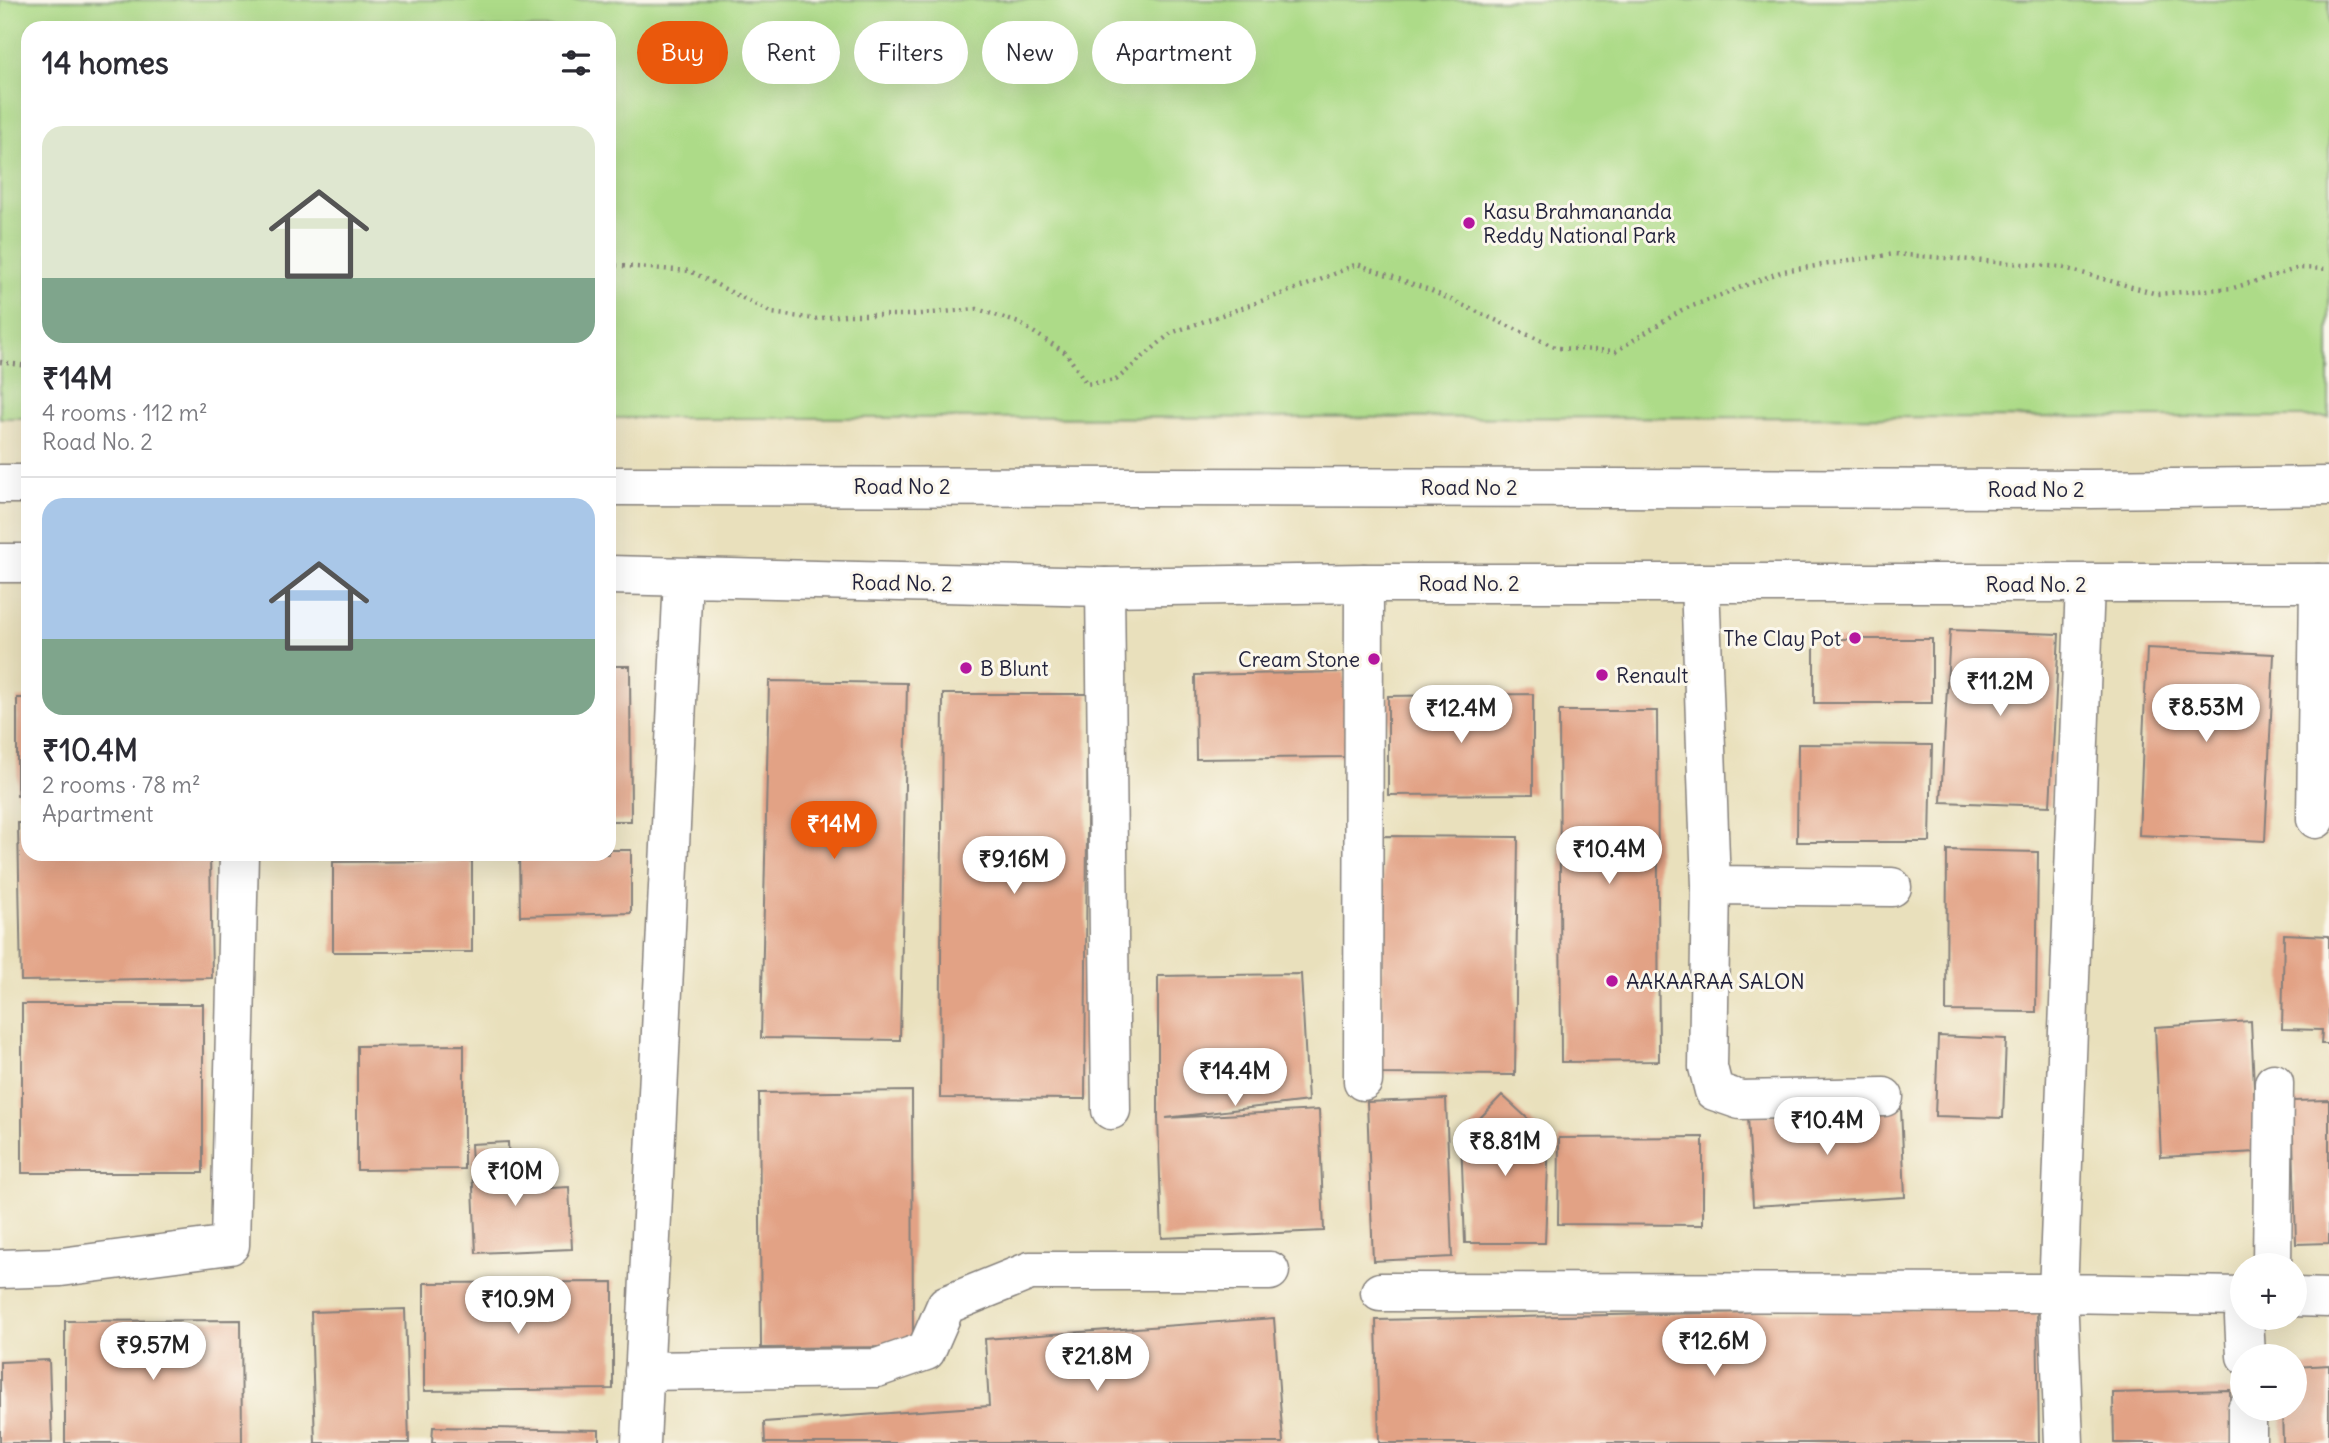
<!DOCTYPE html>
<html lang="en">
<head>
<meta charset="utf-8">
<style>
  :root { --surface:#fff; --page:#f7f7f7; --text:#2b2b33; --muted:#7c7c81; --line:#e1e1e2; --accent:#ea580c }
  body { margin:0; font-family:Delius,sans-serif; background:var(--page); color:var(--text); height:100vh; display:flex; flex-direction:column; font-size:26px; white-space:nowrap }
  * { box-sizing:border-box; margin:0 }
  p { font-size:23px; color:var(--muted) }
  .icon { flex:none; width:38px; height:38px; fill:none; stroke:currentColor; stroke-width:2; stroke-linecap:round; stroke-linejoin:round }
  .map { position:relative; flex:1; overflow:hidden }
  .panel { position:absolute; left:21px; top:21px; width:595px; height:840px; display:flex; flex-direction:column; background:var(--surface); border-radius:21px; box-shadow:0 7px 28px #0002 }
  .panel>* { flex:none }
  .top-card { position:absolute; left:637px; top:21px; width:665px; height:63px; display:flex; gap:14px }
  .fabs { position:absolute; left:2230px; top:1253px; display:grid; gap:14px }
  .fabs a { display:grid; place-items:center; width:77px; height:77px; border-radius:50%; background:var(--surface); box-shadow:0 7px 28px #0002; font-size:35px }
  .price { position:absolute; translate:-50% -60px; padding:0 16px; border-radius:24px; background:#fff; color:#222; font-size:23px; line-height:46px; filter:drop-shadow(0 2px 4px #0008) }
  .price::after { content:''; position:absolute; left:50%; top:42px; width:21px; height:16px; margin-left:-10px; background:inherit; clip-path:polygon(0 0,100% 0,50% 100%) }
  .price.current { background:var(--accent); color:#fff }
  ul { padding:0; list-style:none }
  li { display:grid; align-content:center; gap:14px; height:371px; padding:0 21px }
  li+li { border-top:2px solid var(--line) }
  li span { display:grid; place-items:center; height:217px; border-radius:21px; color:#555 }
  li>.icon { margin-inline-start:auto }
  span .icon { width:126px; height:126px; fill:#fffc; stroke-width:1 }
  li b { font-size:30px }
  h2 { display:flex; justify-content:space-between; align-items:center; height:84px; padding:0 21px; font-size:30px }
  .pill { padding:0 24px; border-radius:32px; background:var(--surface); box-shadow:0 7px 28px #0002; font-size:24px; line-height:63px }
  .pill.current { background:var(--accent); color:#fff }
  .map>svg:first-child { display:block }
  .green { fill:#addb88; stroke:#687e62; stroke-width:2 }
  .building { fill:#e2a285 }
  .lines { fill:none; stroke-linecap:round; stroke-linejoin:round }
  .minor-casing { stroke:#86817c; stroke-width:41 }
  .major-casing { stroke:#86817c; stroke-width:41 }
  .path { stroke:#86817c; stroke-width:4.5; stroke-dasharray:2 5; stroke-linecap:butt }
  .minor { stroke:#fff; stroke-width:38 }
  .major { stroke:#fff; stroke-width:38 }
  .poi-dot { fill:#b5179e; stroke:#fbf7ec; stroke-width:2.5 }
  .labels { text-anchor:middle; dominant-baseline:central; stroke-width:6; stroke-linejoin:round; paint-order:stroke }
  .poi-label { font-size:21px; fill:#22223b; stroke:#fbf7ec; text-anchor:start }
  .street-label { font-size:21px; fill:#22223b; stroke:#fbf7ec }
</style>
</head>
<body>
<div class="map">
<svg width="2329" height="1443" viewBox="0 0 2329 1443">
  <rect width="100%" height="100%" fill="#fbf7ec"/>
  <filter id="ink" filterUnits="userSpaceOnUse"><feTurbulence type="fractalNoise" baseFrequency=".0143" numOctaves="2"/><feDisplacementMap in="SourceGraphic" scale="14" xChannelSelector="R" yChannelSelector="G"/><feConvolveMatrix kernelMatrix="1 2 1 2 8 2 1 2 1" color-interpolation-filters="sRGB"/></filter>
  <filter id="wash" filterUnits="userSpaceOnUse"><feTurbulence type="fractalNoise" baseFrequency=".00686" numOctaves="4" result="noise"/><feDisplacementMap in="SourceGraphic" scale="28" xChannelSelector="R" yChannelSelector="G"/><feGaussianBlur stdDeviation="1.57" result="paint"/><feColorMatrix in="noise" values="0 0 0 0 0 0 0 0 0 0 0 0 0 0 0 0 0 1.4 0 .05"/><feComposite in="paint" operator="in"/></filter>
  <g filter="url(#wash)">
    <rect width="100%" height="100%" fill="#e9e0bc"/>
    <!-- green -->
    <path class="green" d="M0,0h2329v417l-1720,1v-390h-581v390h-28z"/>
    <g id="blocks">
      <!-- building -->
      <path class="building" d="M1950,630l109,4 -9,172 -109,-4z
        M1814,639h118v64h-118z
        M2147,648l127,6 -9,187 -126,-6z
        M609,666h21l1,155h-22z
        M1345,672l1,85 -150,2 -1,-84z
        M769,681l138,2 -7,357 -139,-2z
        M943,694h145l-3,405 -145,-1z
        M1533,694v100l-145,1v-99z
        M17,698h11v97l-11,1z
        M1559,711h98l2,350 -98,1z
        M1798,744l134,1 -2,97h-133z
        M18,823h10v31h182l2,124 -191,3z
        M1383,836l135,1 -3,238 -134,-1z
        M609,850h22v63l-111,3 -1,-62h90z
        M1947,850l91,2 -2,160 -90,-1z
        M472,861v91h-139v-90z
        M2284,934l45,2v108h-8l1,-14 -40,-1z
        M1301,974l7,127 -142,17 153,-8 5,121 -162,7 -4,-120v-142z
        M22,1004h181v169h-181z
        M2251,1021l6,131 -96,5 -6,-130z
        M1938,1036l68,3 -3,79 -68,-2z
        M464,1045v124l-107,1v-124z
        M912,1091l1,256 -152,1 -2,-255z
        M1502,1095l47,43 -4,105h-80l-4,-105z
        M1446,1099l6,158 -79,4 -6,-159z
        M2329,1100v143l-33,1 -4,-143z
        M1901,1108l4,89 -152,9 -5,-90z
        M1703,1137v88l-145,-1 1,-86z
        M508,1142l2,48 59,-3 3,62 -96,4 -5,-109z
        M613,1282v107l-189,2v-108z
        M2037,1306l2,137h-660l-3,-123z
        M405,1309l4,134h-94l-4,-131z
        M1274,1318l9,125h-518l-1,-21 225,-16 -4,-67z
        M241,1320l1,123h-177v-122z
        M49,1360l3,83h-52v-81z
        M2329,1365v78h-46l-1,-34h12v-42z
        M2230,1390l2,53h-118l-1,-50z
        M433,1427l166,3v13h-167z"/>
    </g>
  </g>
  <g filter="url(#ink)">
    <use href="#blocks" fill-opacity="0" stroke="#86817c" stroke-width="2"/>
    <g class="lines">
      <defs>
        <path id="minor" d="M1700,583l11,302 -3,182 6,24 26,9 144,-3
          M1105,587l6,523
          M2316,819l3,-236
          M1711,885l181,2
          M1363,1081l1,-498
          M2272,1265l2,-182
          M0,1269l61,-2 169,-22 9,-391
          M1380,1292l678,1 184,3
          M2294,1297l35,1
          M2244,1318l2,38
          M644,1371l233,-3 49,-17 20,-46 84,-34h240
          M2247,1409v34
          M2064,1443l-6,-150 27,-709"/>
        <path id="major" d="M0,484h28
          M609,486l1481,3 239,-3
          M0,563h28
          M609,575l496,12 259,-4h965
          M641,1443l42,-865"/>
      </defs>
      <!-- minor casing -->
      <use href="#minor" class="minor-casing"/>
      <!-- major casing -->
      <use href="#major" class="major-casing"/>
      <!-- path -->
      <path class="path" d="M609,265l81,6 82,42 43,6 30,-4h65l67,-6 42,14 47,30 21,31 29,-4 55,-47 144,-51 42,-18 70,25 130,59 59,3 66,-41 101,-39 111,-17 167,13 96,27 76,-6 66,-20 30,1
        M0,362l28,4"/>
      <!-- minor -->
      <use href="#minor" class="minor"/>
      <!-- major -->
      <use href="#major" class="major"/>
    </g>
  </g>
  <!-- markers -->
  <g class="poi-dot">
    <circle cx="1469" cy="223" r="7"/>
    <circle cx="1855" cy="638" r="7"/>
    <circle cx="1374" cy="659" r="7"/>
    <circle cx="966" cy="668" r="7"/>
    <circle cx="1602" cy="675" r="7"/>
    <circle cx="1612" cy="981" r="7"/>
  </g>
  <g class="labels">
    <!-- poi labels -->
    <g class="poi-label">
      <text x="1483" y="211">Kasu Brahmananda<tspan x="1483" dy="24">Reddy National Park</tspan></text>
      <text x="1841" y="638" text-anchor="end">The Clay Pot</text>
      <text x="1360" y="659" text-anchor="end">Cream Stone</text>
      <text x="980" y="668">B Blunt</text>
      <text x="1616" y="675">Renault</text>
      <text x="1626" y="981">AAKAARAA SALON</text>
    </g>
    <!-- street labels -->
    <g class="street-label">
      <text x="902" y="486">Road No 2</text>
      <text x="1469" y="487">Road No 2</text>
      <text x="2036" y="489">Road No 2</text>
      <text transform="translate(902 583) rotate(1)">Road No. 2</text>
      <text x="1469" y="583">Road No. 2</text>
      <text x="2036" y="584">Road No. 2</text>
    </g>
  </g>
</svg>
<div class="fabs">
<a>+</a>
<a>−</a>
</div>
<b class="price" style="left:2000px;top:718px">₹11.2M</b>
<b class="price" style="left:2206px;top:744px">₹8.53M</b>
<b class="price" style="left:1461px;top:745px">₹12.4M</b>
<b class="price current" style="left:834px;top:861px">₹14M</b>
<b class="price" style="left:1609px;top:886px">₹10.4M</b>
<b class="price" style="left:1014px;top:896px">₹9.16M</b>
<b class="price" style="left:1235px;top:1108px">₹14.4M</b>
<b class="price" style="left:1827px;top:1157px">₹10.4M</b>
<b class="price" style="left:1505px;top:1178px">₹8.81M</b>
<b class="price" style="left:515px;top:1208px">₹10M</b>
<b class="price" style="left:518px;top:1336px">₹10.9M</b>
<b class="price" style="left:1714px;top:1378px">₹12.6M</b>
<b class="price" style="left:153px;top:1382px">₹9.57M</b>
<b class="price" style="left:1097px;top:1393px">₹21.8M</b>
<div class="top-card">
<a class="pill current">Buy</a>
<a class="pill">Rent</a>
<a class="pill">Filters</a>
<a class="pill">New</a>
<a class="pill">Apartment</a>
</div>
<section class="panel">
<h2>14 homes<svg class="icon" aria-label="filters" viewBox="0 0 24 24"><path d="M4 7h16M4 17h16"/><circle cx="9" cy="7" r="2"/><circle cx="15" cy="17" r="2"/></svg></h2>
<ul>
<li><span style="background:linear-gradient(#dfe7d0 70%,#7fa58c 0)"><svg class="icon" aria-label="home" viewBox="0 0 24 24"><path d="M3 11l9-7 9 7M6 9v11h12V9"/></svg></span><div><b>₹14M</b><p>4 rooms · 112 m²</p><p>Road No. 2</p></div></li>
<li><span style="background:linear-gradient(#a9c7e8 65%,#7fa58c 0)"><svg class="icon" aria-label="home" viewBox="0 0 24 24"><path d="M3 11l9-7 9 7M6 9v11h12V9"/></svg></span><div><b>₹10.4M</b><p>2 rooms · 78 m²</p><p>Apartment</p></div></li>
</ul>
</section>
</div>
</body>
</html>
